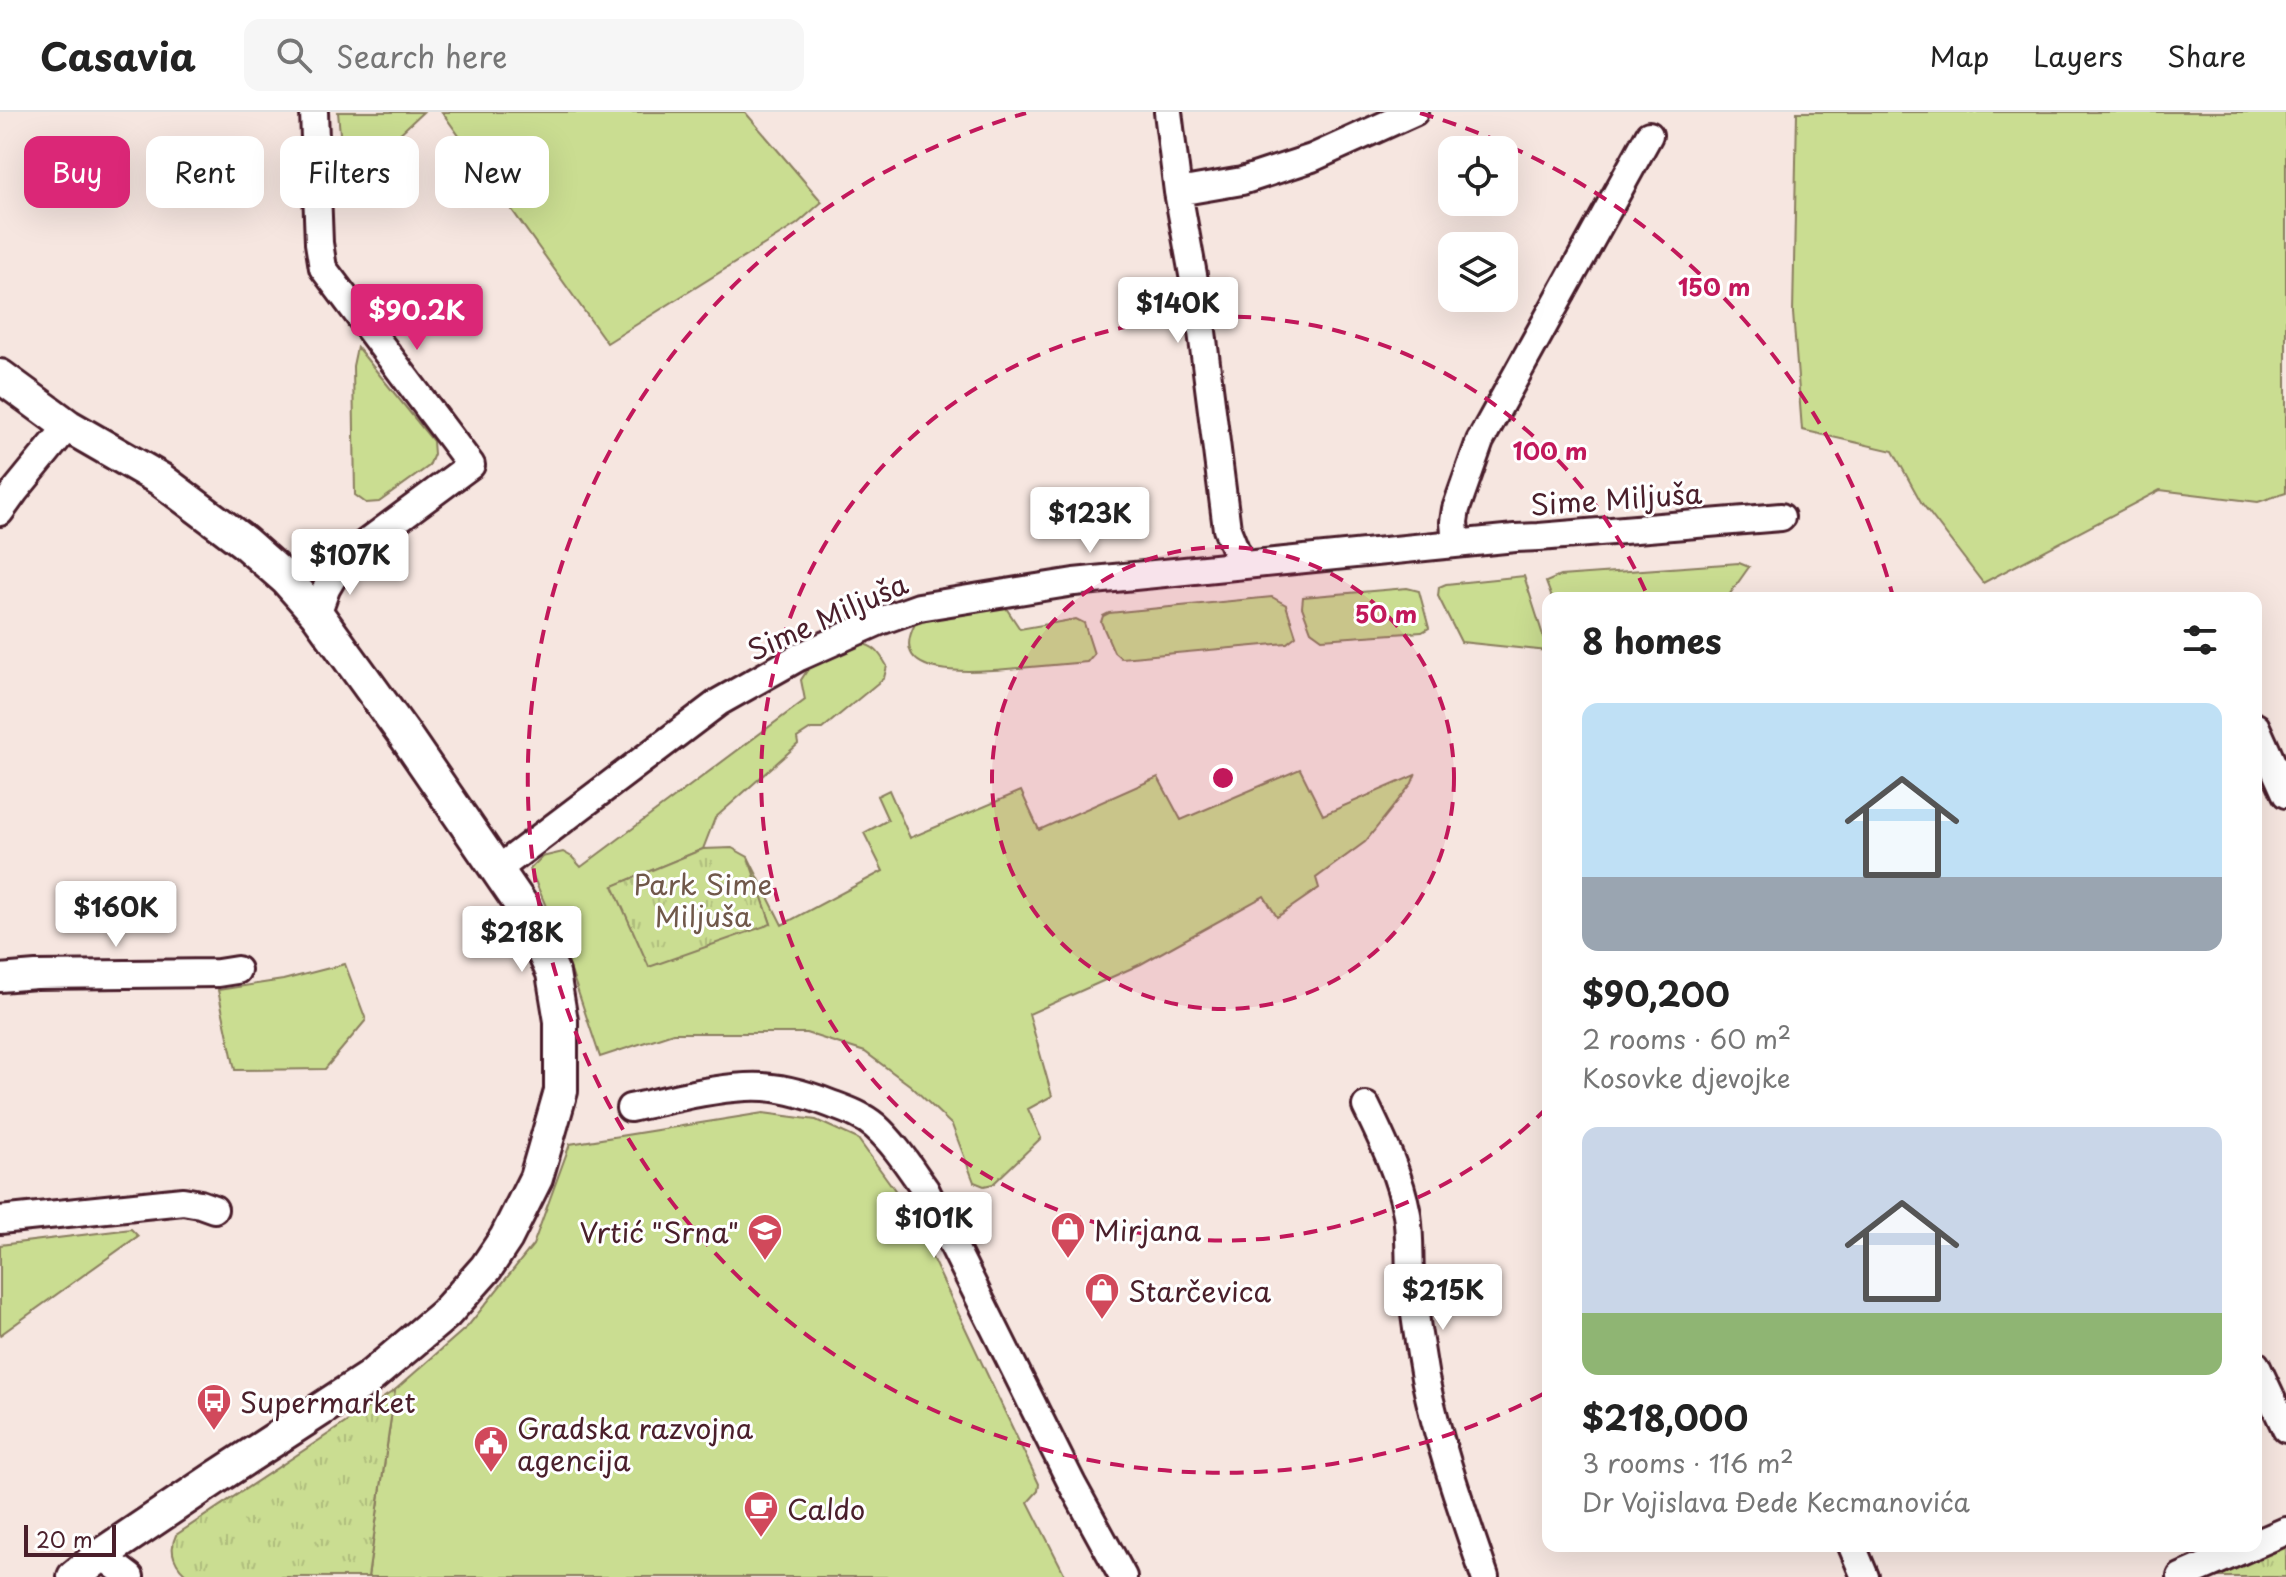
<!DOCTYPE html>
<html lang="en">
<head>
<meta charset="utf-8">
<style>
  :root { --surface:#fff; --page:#f6f6f6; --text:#222; --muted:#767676; --line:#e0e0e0; --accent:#db2777 }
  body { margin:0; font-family:"Playpen Sans",sans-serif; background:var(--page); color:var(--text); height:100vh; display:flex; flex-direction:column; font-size:30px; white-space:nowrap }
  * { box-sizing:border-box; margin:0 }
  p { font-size:26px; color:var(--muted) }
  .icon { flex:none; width:44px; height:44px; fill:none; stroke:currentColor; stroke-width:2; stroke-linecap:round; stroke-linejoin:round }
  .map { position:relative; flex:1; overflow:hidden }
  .drawer { position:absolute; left:1542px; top:480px; width:720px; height:960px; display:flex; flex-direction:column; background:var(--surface); border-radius:16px; box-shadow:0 8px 32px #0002 }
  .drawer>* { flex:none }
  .banner { position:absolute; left:24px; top:24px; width:760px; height:72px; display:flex; gap:16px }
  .tools { position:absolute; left:1438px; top:24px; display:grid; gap:16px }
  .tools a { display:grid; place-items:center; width:80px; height:80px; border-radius:16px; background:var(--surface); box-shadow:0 8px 32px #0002; font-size:40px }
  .scale { position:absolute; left:24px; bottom:20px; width:92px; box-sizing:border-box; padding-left:8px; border:4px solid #4a1f2b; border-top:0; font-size:22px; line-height:28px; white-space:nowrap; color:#4a1f2b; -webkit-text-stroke:6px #fff; paint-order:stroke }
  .price { position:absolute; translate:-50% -68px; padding:0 18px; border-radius:8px; background:#fff; color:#222; font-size:26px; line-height:52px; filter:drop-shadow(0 2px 4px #0008) }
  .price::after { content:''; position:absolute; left:50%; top:48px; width:24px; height:18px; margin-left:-12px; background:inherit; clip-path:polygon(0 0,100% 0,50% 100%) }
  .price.active { background:var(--accent); color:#fff }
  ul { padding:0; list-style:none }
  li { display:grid; align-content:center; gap:16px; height:424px; padding:0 40px }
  li span { display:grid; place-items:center; height:248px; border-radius:16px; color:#555 }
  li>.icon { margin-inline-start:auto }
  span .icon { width:144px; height:144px; fill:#fffc; stroke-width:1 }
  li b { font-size:34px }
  h2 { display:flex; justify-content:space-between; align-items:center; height:96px; padding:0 40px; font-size:34px }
  .chip { padding:0 28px; border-radius:16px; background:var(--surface); box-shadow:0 8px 32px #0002; font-size:28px; line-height:72px }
  .chip.active { background:var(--accent); color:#fff }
  header { display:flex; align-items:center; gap:48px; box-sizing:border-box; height:112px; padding:0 40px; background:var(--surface); border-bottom:2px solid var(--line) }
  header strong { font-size:38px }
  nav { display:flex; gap:44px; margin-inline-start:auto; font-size:28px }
  .search { width:560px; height:72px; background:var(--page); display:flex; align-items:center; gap:20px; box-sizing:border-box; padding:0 28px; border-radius:16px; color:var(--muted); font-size:30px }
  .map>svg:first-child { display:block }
  .grass { fill:#cadd91; stroke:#8a7e5e; stroke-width:2 }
  .park { fill:url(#park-tufts); stroke:#8a7e5e; stroke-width:2 }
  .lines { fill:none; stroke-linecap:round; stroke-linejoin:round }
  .minor-casing { stroke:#4a1f2b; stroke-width:32 }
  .tertiary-casing { stroke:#4a1f2b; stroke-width:38 }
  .minor { stroke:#fff; stroke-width:26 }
  .tertiary { stroke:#fff; stroke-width:32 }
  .ring { fill:none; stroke:#c2185b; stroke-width:4; stroke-dasharray:14 10 }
  .labels { text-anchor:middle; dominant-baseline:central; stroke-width:6; stroke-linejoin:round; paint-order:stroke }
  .street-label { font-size:28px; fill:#4a1f2b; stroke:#fff }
  .park-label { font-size:28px; fill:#70584a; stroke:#fff }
  .poi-label { font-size:28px; fill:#4a1f2b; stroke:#fff; text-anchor:start }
  .centre { fill:#c2185b; stroke:#fff; stroke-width:4 }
  .ring-label { font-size:24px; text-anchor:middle; font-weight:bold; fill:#c2185b; stroke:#fff; stroke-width:6; stroke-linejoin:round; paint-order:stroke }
</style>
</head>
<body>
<header>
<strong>Casavia</strong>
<div class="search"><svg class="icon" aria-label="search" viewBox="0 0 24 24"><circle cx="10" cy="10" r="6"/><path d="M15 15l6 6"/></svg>Search here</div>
<nav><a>Map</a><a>Layers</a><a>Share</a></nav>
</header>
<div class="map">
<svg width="2286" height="1465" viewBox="0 0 2286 1465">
  <defs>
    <pattern id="park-tufts" width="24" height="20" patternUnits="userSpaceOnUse" patternTransform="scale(2)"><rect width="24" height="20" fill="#cadd91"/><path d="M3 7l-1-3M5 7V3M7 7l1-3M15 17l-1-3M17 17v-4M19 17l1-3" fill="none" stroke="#afbd7d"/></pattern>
  </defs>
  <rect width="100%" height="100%" fill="#f6e6e0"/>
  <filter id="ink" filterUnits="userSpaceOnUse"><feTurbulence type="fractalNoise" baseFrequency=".0125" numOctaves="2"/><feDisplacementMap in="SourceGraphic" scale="16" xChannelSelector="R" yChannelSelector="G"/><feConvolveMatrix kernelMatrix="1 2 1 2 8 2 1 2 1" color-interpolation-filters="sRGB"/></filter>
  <g filter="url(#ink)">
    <!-- grass -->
    <path class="grass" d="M338,0h85l-30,28 -50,26z
      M442,0h303l77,90 -25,22 -190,119z
      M1797,0h489v381l-28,9 -98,-12 -177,93 -62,-81 -28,-51 -91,-21 -9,-117z
      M357,235l76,94 1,13 -5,12 -50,36 -13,1 -11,-8 -2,-129z
      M1739,451l10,4 -22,31h-175l-6,-16 14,-6z
      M1524,464l24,75 -87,-9 -23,-46 1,-9 7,-3z
      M1407,476l12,3 10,37 -7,4 -100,7 -11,-8 -9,-24 1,-10z
      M1272,485l14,8 10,31 -9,7 -166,15 -7,-6 -13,-30 2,-6 6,-3z
      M996,490l10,6 14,21 56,-10 8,4 10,31 -7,8c-23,2 -46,4 -68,6 -29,2 -136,17 -104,-44z
      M859,531c16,3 20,9 28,23l-3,12 -62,51h-11l-14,9 1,6 -83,74 -12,31 -89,37 157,38 -23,-67 34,68 101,-54 -19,-38 24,-13 -11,-24 12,-6 21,48 111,-47 18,39 119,-53 23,43 119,-51 23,46 92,-40 -3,8 -47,59 -49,36 3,10 -42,29 -13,-21 -123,68 -112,50 23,82 -24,13 13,29 -48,46 -9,2 -10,-4 -22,-57 -41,-39 -46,-34 -59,-19h-133l-73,24 -38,-113 -32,-75 12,-12 21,-5 9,5 9,10 224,-167 -4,-20 9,-14z
      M345,852l21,56 -41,49 -90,1 -17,-80 65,-10z
      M763,1001l53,7 42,19 52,72 129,273 -1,7 -10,11 38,75h-698l27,-187 73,-64 65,-81 37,-101z
      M131,1117l7,7 -138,99v-90z"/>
    <!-- park -->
    <path class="park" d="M732,736l16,9 23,67 -122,43 -36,-81 90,-37z
      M395,1278l-27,187h-178c-15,-10 -22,-26 -14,-42z
      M2286,1434v31h-70l6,-3z"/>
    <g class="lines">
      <defs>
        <path id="minor" d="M314,0l5,131 4,25 148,197 -128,95 -17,29 -9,25
          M1168,0l10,80 21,116 28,221 14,35
          M1178,80l64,-11 70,-23 102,-46
          M0,400l15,-21 53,-65
          M1456,431l-2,-21 2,-13 24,-68 169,-306
          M2256,615l30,67
          M497,758l222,-168 80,-45 81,-36 39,-14 155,-25 441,-44 24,-1 242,-20
          M0,866l36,-3 182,-2 19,-3
          M1366,994c17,35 34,70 41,108 3,21 2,41 3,61 4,35 9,69 15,103 14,68 38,134 60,199
          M630,996c38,-8 77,-19 116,-21 28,-2 60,7 85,17 16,6 31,11 44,22 20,18 35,42 50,63l147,295 51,93
          M0,1108l183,-19 17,3 14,5
          M2256,1253l30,64
          M2256,1432l30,-13
          M1852,1434l13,31
          M101,1443l29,22
          M2181,1465l70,-31"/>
        <path id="tertiary" d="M0,264l68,50 92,53 84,63 42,37 31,35 89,123 118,172 29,64 8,48v70l-25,87 -30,60 -20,30 -41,46 -76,64 -152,99 -116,78 -27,22"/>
      </defs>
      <!-- minor casing -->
      <use href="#minor" class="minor-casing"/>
      <!-- tertiary casing -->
      <use href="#tertiary" class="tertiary-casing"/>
      <!-- minor -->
      <use href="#minor" class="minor"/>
      <!-- tertiary -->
      <use href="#tertiary" class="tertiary"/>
    </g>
  </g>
  <!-- distance rings -->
  <circle cx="1223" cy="666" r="231" fill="#c2185b" fill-opacity=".12"/>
  <g class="ring">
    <circle cx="1223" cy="666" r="231"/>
    <path d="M1547 996A462 462 0 1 1 1648 485"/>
    <path d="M1543 1282A694 694 0 1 1 1026 1M1420 1A694 694 0 0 1 1892 481"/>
  </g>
  <!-- icons -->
  <defs>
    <symbol id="shop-pin" viewBox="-11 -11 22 30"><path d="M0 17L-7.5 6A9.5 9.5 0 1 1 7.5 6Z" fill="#d1495b" stroke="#fff"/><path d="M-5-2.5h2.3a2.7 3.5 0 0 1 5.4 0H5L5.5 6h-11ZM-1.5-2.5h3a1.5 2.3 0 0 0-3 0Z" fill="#fff"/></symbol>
    <symbol id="school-pin" viewBox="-11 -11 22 30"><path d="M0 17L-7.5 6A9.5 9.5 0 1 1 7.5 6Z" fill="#d1495b" stroke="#fff"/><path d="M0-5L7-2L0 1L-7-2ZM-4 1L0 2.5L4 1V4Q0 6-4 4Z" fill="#fff"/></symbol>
    <symbol id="bus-pin" viewBox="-11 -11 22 30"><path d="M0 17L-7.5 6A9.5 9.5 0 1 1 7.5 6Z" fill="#d1495b" stroke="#fff"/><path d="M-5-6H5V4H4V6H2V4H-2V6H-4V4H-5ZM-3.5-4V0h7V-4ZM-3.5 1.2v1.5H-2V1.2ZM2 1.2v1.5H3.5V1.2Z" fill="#fff"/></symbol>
    <symbol id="civic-pin" viewBox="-11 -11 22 30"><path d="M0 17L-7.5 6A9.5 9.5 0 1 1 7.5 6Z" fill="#d1495b" stroke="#fff"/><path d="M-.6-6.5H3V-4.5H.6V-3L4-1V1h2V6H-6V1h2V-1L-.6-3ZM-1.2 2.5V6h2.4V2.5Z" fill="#fff"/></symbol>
    <symbol id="cafe-pin" viewBox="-11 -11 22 30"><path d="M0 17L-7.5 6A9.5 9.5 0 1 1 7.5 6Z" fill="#d1495b" stroke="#fff"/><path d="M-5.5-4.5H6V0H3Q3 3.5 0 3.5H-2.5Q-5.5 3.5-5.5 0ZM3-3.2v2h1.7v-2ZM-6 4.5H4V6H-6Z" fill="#fff"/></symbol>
  </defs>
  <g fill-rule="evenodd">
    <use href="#shop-pin" x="1048" y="1097" width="40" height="54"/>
    <use href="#school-pin" x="745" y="1099" width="40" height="54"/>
    <use href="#shop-pin" x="1082" y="1158" width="40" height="54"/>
    <use href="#bus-pin" x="194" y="1269" width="40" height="54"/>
    <use href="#civic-pin" x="471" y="1311" width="40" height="54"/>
    <use href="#cafe-pin" x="741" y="1376" width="40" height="54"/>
  </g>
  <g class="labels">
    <!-- street labels -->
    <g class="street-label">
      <text transform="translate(1616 386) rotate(-4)">Sime Miljuša</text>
      <text transform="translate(827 504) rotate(-24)">Sime Miljuša</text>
    </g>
    <!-- park labels -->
    <g class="park-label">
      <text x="703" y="771">Park Sime<tspan x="703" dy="32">Miljuša</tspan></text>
    </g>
    <!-- poi labels -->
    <g class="poi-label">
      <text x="1094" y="1117">Mirjana</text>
      <text x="739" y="1119" text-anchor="end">Vrtić "Srna"</text>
      <text x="1128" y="1178">Starčevica</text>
      <text x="240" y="1289">Supermarket</text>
      <text x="517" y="1315">Gradska razvojna<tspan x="517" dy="32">agencija</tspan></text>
      <text x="787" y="1396">Caldo</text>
    </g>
  </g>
  <circle cx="1223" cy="666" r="12" class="centre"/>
  <g class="ring-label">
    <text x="1714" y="184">150 m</text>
    <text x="1550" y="348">100 m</text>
    <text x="1386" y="511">50 m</text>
  </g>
</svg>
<div class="tools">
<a><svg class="icon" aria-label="locate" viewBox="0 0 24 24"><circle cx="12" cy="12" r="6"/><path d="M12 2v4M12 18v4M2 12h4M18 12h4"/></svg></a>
<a><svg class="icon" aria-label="layers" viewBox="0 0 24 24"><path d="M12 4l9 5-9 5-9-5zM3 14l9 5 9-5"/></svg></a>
</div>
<div class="scale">20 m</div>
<b class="price" style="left:1178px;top:233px">$140K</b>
<b class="price active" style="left:417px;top:240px">$90.2K</b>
<b class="price" style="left:1090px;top:443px">$123K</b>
<b class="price" style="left:350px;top:485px">$107K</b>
<b class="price" style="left:116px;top:837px">$160K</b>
<b class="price" style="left:522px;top:862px">$218K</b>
<b class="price" style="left:934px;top:1148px">$101K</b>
<b class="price" style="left:1443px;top:1220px">$215K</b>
<div class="banner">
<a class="chip active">Buy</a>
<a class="chip">Rent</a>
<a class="chip">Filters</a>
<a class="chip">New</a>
</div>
<section class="drawer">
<h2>8 homes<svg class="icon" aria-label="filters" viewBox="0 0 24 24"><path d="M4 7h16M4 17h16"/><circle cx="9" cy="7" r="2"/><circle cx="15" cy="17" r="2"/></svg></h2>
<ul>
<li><span style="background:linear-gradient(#bfe0f5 70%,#9aa5b1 0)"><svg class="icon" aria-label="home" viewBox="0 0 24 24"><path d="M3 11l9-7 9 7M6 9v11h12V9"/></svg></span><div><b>$90,200</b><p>2 rooms · 60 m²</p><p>Kosovke djevojke</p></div></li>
<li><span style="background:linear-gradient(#c9d6e8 75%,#8fb573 0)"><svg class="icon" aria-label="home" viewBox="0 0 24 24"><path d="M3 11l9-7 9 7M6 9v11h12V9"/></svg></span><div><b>$218,000</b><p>3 rooms · 116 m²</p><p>Dr Vojislava Đede Kecmanovića</p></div></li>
</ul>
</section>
</div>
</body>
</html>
